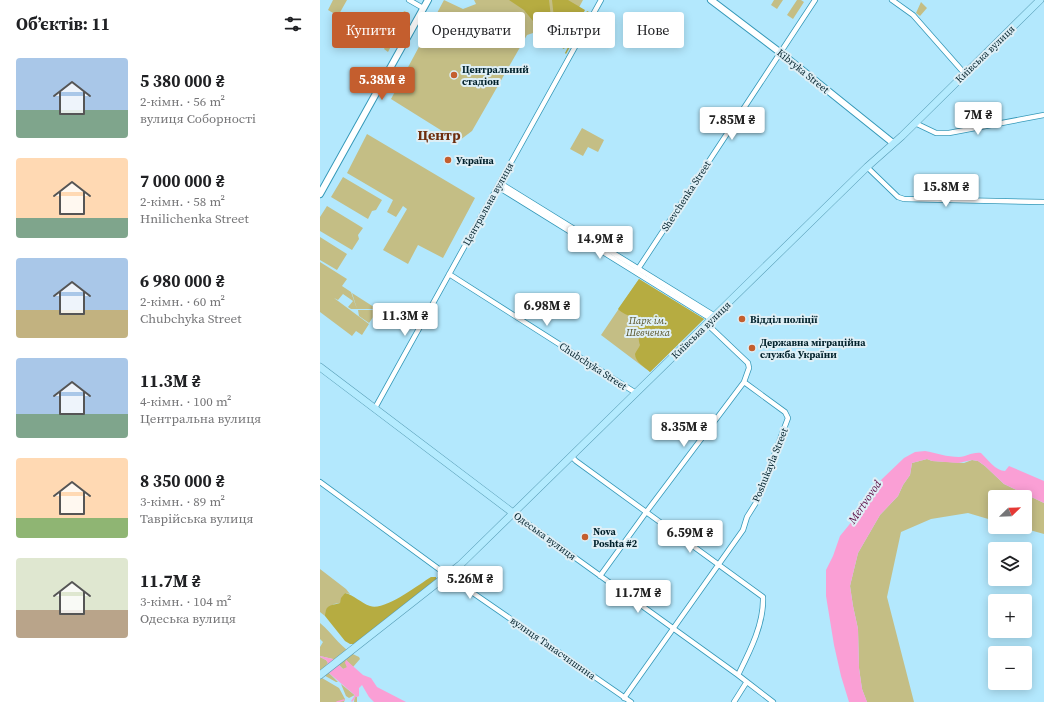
<!DOCTYPE html>
<html lang="uk">
<head>
<meta charset="utf-8">
<style>
  :root { --surface:#fff; --page:#f6f6f6; --text:#202124; --muted:#757577; --accent:#c45e2e }
  body { margin:0; font-family:"Source Serif 4",serif; background:var(--page); color:var(--text); height:100vh; display:flex; flex-direction:column; font-size:15px; white-space:nowrap }
  * { box-sizing:border-box; margin:0 }
  p { font-size:13px; color:var(--muted) }
  .icon { flex:none; width:22px; height:22px; fill:none; stroke:currentColor; stroke-width:2; stroke-linecap:round; stroke-linejoin:round }
  .map { position:relative; flex:1; overflow:hidden }
  .sheet { display:flex; flex-direction:column; background:var(--surface); width:320px }
  .sheet>* { flex:none }
  .guide { position:absolute; left:12px; top:12px; width:380px; height:36px; display:flex; gap:8px }
  .needle { width:26px; rotate:67deg }
  .controls { position:absolute; left:668px; top:490px; display:grid; gap:8px }
  .controls a { display:grid; place-items:center; width:44px; height:44px; border-radius:4px; background:var(--surface); box-shadow:0 2px 10px #0003; font-size:20px }
  .price { position:absolute; translate:-50% -34px; padding:0 9px; border-radius:4px; background:#fff; color:#222; font-size:13px; line-height:26px; filter:drop-shadow(0 1px 2px #0008) }
  .price::after { content:''; position:absolute; left:50%; top:24px; width:12px; height:9px; margin-left:-6px; background:inherit; clip-path:polygon(0 0,100% 0,50% 100%) }
  .price.current { background:var(--accent); color:#fff }
  ul { padding:0; list-style:none }
  li { display:flex; align-items:center; gap:12px; height:100px; padding:0 16px }
  li span { display:grid; place-items:center; flex:none; width:112px; height:80px; border-radius:4px; color:#555 }
  li>.icon { margin-inline-start:auto }
  span .icon { width:48px; height:48px; fill:#fffc; stroke-width:1 }
  li b { font-size:17px }
  h2 { display:flex; justify-content:space-between; align-items:center; height:48px; padding:0 16px; font-size:17px }
  .chip { padding:0 14px; border-radius:4px; background:var(--surface); box-shadow:0 2px 10px #0003; font-size:14px; line-height:36px }
  .chip.current { background:var(--accent); color:#fff }
  main { display:flex; flex:1; min-height:0 }
  .map>svg:first-child { display:block }
  .green { fill:#c4be85 }
  .forest { fill:#b6ac41 }
  .water { fill:#fa9fd5 }
  .lines { fill:none; stroke-linecap:round; stroke-linejoin:round }
  .stream { stroke:#fa9fd5; stroke-width:1.5 }
  .minor-casing { stroke:#3498b8; stroke-width:6 }
  .secondary-casing { stroke:#3498b8; stroke-width:8 }
  .primary-casing { stroke:#559bb4; stroke-width:8 }
  .minor { stroke:#fff; stroke-width:4.5 }
  .secondary { stroke:#fff; stroke-width:6 }
  .primary { stroke:#b4ebfe; stroke-width:7 }
  .poi-dot { fill:#c45e2e; stroke:#deeff6; stroke-width:1.5 }
  .labels { text-anchor:middle; dominant-baseline:central; stroke-width:4; stroke-linejoin:round; paint-order:stroke }
  .street-label { font-size:10px; fill:#02212b; stroke:#deeff6 }
  .poi-label { font-size:10px; font-weight:bold; fill:#02212b; stroke:#deeff6; text-anchor:start }
  .park-label { font-size:10px; font-style:italic; fill:#585328; stroke:#deeff6 }
  .water-label { font-size:11px; font-style:italic; fill:#590841; stroke:#deeff6 }
  .district-label { font-size:14px; font-weight:bold; fill:#6d2d0d; stroke:#deeff6 }
</style>
</head>
<body>
<main>
<section class="sheet">
<h2>Об’єктів: 11<svg class="icon" aria-label="filters" viewBox="0 0 24 24"><path d="M4 7h16M4 17h16"/><circle cx="9" cy="7" r="2"/><circle cx="15" cy="17" r="2"/></svg></h2>
<ul>
<li><span style="background:linear-gradient(#a9c7e8 65%,#7fa58c 0)"><svg class="icon" aria-label="home" viewBox="0 0 24 24"><path d="M3 11l9-7 9 7M6 9v11h12V9"/></svg></span><div><b>5 380 000 ₴</b><p>2-кімн. · 56 m²</p><p>вулиця Соборності</p></div></li>
<li><span style="background:linear-gradient(#ffd9b3 75%,#7fa58c 0)"><svg class="icon" aria-label="home" viewBox="0 0 24 24"><path d="M3 11l9-7 9 7M6 9v11h12V9"/></svg></span><div><b>7 000 000 ₴</b><p>2-кімн. · 58 m²</p><p>Hnilichenka Street</p></div></li>
<li><span style="background:linear-gradient(#a9c7e8 65%,#c2b280 0)"><svg class="icon" aria-label="home" viewBox="0 0 24 24"><path d="M3 11l9-7 9 7M6 9v11h12V9"/></svg></span><div><b>6 980 000 ₴</b><p>2-кімн. · 60 m²</p><p>Chubchyka Street</p></div></li>
<li><span style="background:linear-gradient(#a9c7e8 70%,#7fa58c 0)"><svg class="icon" aria-label="home" viewBox="0 0 24 24"><path d="M3 11l9-7 9 7M6 9v11h12V9"/></svg></span><div><b>11.3M ₴</b><p>4-кімн. · 100 m²</p><p>Центральна вулиця</p></div></li>
<li><span style="background:linear-gradient(#ffd9b3 75%,#8fb573 0)"><svg class="icon" aria-label="home" viewBox="0 0 24 24"><path d="M3 11l9-7 9 7M6 9v11h12V9"/></svg></span><div><b>8 350 000 ₴</b><p>3-кімн. · 89 m²</p><p>Таврійська вулиця</p></div></li>
<li><span style="background:linear-gradient(#dfe7d0 65%,#b9a48a 0)"><svg class="icon" aria-label="home" viewBox="0 0 24 24"><path d="M3 11l9-7 9 7M6 9v11h12V9"/></svg></span><div><b>11.7M ₴</b><p>3-кімн. · 104 m²</p><p>Одеська вулиця</p></div></li>
</ul>
</section>
<div class="map">
<svg width="724" height="702" viewBox="0 0 724 702">
  <rect width="100%" height="100%" fill="#b3e8fd"/>
  <!-- green -->
  <path class="green" d="M13,0h14l-9,16 -10,-6z
    M124,0l19,9 13,-5 -2,-4h109l-26,48 -24,-15 -6,2 -55,96 -12,9 -5,-1 -64,-40z
    M454,0h9l-6,9 -6,-4z
    M477,0h4l3,2 -11,17 -6,-4z
    M601,2l6,6 -7,8 -4,-3z
    M84,11l5,2 -9,17 -5,-2z
    M73,32l4,3 -9,17 -4,-3z
    M262,128l22,12 -6,12 -10,-5 -5,9 -13,-7z
    M47,134l108,64 -32,60 -25,-13 -10,19 -25,-14 24,-41 -4,-3 -7,11 -9,-5 6,-12 -46,-27z
    M23,177l39,23 -6,10 -4,1 -4,8 -37,-22z
    M7,206l36,22 -5,7 1,4 -7,11 -32,-19v-14z
    M0,237l27,17 -10,16 -17,-10z
    M0,262l27,17 -5,7 9,6 6,17h-6l-3,-2 5,-6 -10,-7 -5,6 -4,-2 35,26 -7,11 -6,-4 -4,5 -32,-24z
    M319,279l65,40 -54,53 -49,-37z
    M32,293l25,16h-20z
    M38,310h20l-9,13 -10,-7z
    M607,459l5,2 32,2 8,-3 6,1 7,5 19,18 40,19v31l-25,-7h6v-30h-30v24l-27,-8 -37,6 -30,13 -14,65 27,105h-47l-5,-13 -3,-21 -1,-39 -5,-23 -3,-20 8,-33 22,-38 18,-19 5,-11 7,-10 2,-12z
    M0,569l26,20 4,5 -5,-1 -5,10 -6,1 -8,6 -1,6 -5,-4z
    M0,623c13,11 23,28 39,34l1,2 -7,8 -7,-7 1,8 -4,1 -10,-10 -13,-3v-9l3,-5 -3,-3z
    M0,657l6,3 2,3 -5,7 6,3 9,9h-2l-16,-9z
    M2,678l17,10 6,11 -1,3h-24v-23z
    M21,684l16,13v5h-3l1,-7 -6,3 -3,-2z"/>
  <!-- forest -->
  <path class="forest" d="M189,0h40l5,43 -16,-10 -5,-12 -9,-11z
    M232,0h16l17,10 -21,39 -7,-4z
    M267,11l2,1 -23,42 -1,-1z
    M319,279l65,40 -54,53c-5,-5 -15,-10 -15,-18 1,-3 4,-6 5,-9 -3,-9 1,-21 -8,-27 -5,-4 -9,-4 -14,-9z
    M111,577h5v3l-81,64h-5l-5,-3 -20,-25c1,-12 5,-10 15,-13l1,-5 4,-5c9,2 16,10 25,13 15,5 48,-21 61,-29z"/>
  <!-- water -->
  <path class="water" d="M605,451c11,2 22,6 34,6 8,0 12,-5 22,-4 6,6 15,18 24,18l4,-5 35,15v22l-40,-19 -19,-18 -7,-5 -6,-1 -14,3 -26,-2 -5,-2 -15,4 -2,12 -7,10 -5,11 -18,19 -22,38 -8,33 3,20 5,23 1,39 3,21 5,13h-18l-8,-26 -7,-31 -8,-49v-26l7,-14 7,-20 22,-27 13,-19 6,-10 23,-22 11,-6z
    M0,656l13,3 10,10 4,-2 -2,-4 1,-3 17,15 8,3 6,9 29,15h-32l-5,-5 -7,-12 -3,3v8l-2,1 -28,-24 -6,-3 5,-7 -2,-3 -6,-3z"/>
  <g class="lines">
    <!-- stream -->
    <path class="stream" d="M32,701l4,-6
      M17,702l7,-2"/>
    <defs>
      <path id="minor" d="M89,0l14,8
        M572,0l21,15 52,59
        M595,123l21,10h13l95,-18
        M547,167l31,30 6,2 140,3
        M180,183l215,133
        M178,187l213,132
        M316,272l179,-272
        M129,274l187,119
        M55,408l226,-408
        M251,456l5,5 187,136c1,27 -13,54 -25,78
        M0,482l127,93 184,127
        M193,513l225,162 35,27
        M280,576l47,-65 97,-129 5,-14 -1,-5 -41,-39
        M304,698l119,-168 4,-13 10,-16 31,-83 -3,-6 -41,-30
        M414,702l12,-19"/>
      <path id="secondary" d="M391,0l75,57 107,86
        M0,194l108,-194"/>
      <path id="primary" d="M0,367l193,146
        M0,675l140,-110 407,-398 35,-31 138,-136"/>
    </defs>
    <!-- minor casing -->
    <use href="#minor" class="minor-casing"/>
    <!-- secondary casing -->
    <use href="#secondary" class="secondary-casing"/>
    <!-- primary casing -->
    <use href="#primary" class="primary-casing"/>
    <!-- minor -->
    <use href="#minor" class="minor"/>
    <!-- secondary -->
    <use href="#secondary" class="secondary"/>
    <!-- primary -->
    <use href="#primary" class="primary"/>
  </g>
  <!-- markers -->
  <g class="poi-dot">
    <circle cx="134" cy="75" r="4"/>
    <circle cx="128" cy="160" r="4"/>
    <circle cx="422" cy="319" r="4"/>
    <circle cx="432" cy="348" r="4"/>
    <circle cx="265" cy="537" r="4"/>
  </g>
  <g class="labels">
    <!-- street labels -->
    <g class="street-label">
      <text transform="translate(665 54) rotate(-44)">Київська вулиця</text>
      <text transform="translate(483 71) rotate(39)">Kibryka Street</text>
      <text transform="translate(366 196) rotate(-57)">Shevchenka Street</text>
      <text transform="translate(168 204) rotate(-61)">Центральна вулиця</text>
      <text transform="translate(381 330) rotate(-44)">Київська вулиця</text>
      <text transform="translate(273 366) rotate(33)">Chubchyka Street</text>
      <text transform="translate(450 465) rotate(-68)">Poshukayla Street</text>
      <text transform="translate(225 536) rotate(36)">Одеська вулиця</text>
      <text transform="translate(233 648) rotate(35)">вулиця Танасчишина</text>
    </g>
    <!-- poi labels -->
    <g class="poi-label">
      <text x="142" y="69">Центральний<tspan x="142" dy="12">стадіон</tspan></text>
      <text x="136" y="160">Україна</text>
      <text x="430" y="319">Відділ поліції</text>
      <text x="440" y="342">Державна міграційна<tspan x="440" dy="12">служба України</tspan></text>
      <text x="273" y="531">Nova<tspan x="273" dy="12">Poshta #2</tspan></text>
    </g>
    <!-- park labels -->
    <g class="park-label">
      <text x="328" y="320">Парк ім.<tspan x="328" dy="12">Шевченка</tspan></text>
    </g>
    <!-- water labels -->
    <g class="water-label">
      <text transform="translate(545 502) rotate(-56)">Mertvovod</text>
    </g>
    <!-- district labels -->
    <g class="district-label">
      <text x="119" y="135">Центр</text>
    </g>
  </g>
</svg>
<div class="controls">
<a><svg class="needle" viewBox="-14 -14 28 28"><path d="M0-13l5 13h-10z" fill="#e53935"/><path d="M0 13l5-13h-10z" fill="#757577"/></svg></a>
<a><svg class="icon" aria-label="layers" viewBox="0 0 24 24"><path d="M12 4l9 5-9 5-9-5zM3 14l9 5 9-5"/></svg></a>
<a>+</a>
<a>−</a>
</div>
<b class="price current" style="left:62px;top:101px">5.38M ₴</b>
<b class="price" style="left:658px;top:136px">7M ₴</b>
<b class="price" style="left:412px;top:141px">7.85M ₴</b>
<b class="price" style="left:626px;top:208px">15.8M ₴</b>
<b class="price" style="left:280px;top:260px">14.9M ₴</b>
<b class="price" style="left:227px;top:327px">6.98M ₴</b>
<b class="price" style="left:85px;top:337px">11.3M ₴</b>
<b class="price" style="left:364px;top:448px">8.35M ₴</b>
<b class="price" style="left:370px;top:554px">6.59M ₴</b>
<b class="price" style="left:150px;top:600px">5.26M ₴</b>
<b class="price" style="left:318px;top:614px">11.7M ₴</b>
<div class="guide">
<a class="chip current">Купити</a>
<a class="chip">Орендувати</a>
<a class="chip">Фільтри</a>
<a class="chip">Нове</a>
</div>
</div>
</main>
</body>
</html>
